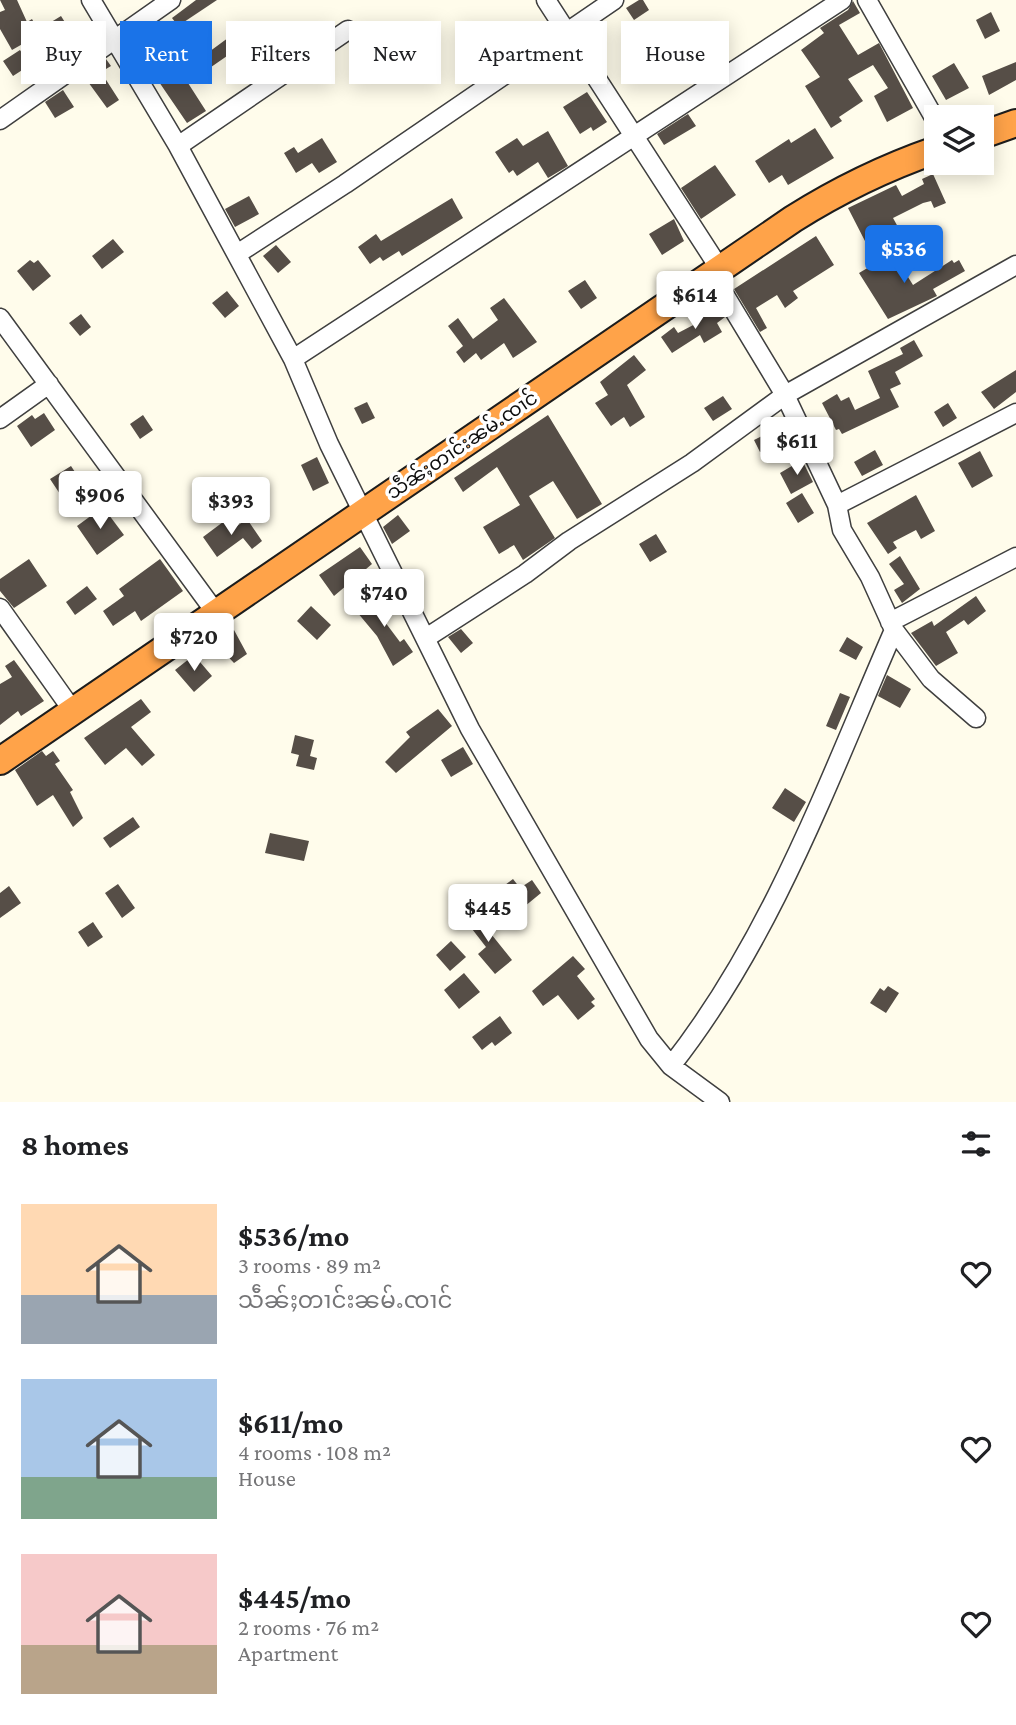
<!DOCTYPE html>
<html lang="en">
<head>
<meta charset="utf-8">
<style>
  :root { --surface:#fff; --page:#f6f6f6; --text:#202124; --muted:#757577; --accent:#1a73e8 }
  body { margin:0; font-family:"Crimson Pro","Noto Sans Myanmar",serif; background:var(--page); color:var(--text); height:100vh; display:flex; flex-direction:column; font-size:26px; white-space:nowrap }
  * { box-sizing:border-box; margin:0 }
  p { font-size:23px; color:var(--muted) }
  .icon { flex:none; width:38px; height:38px; fill:none; stroke:currentColor; stroke-width:2; stroke-linecap:round; stroke-linejoin:round }
  .map { position:relative; height:1102px; overflow:hidden }
  .panel { display:flex; flex-direction:column; background:var(--surface); flex:1 }
  .panel>* { flex:none }
  .hud { position:absolute; left:21px; top:21px; width:975px; height:63px; display:flex; gap:14px }
  .fabs { position:absolute; left:924px; top:105px; display:grid; gap:14px }
  .fabs a { display:grid; place-items:center; width:70px; height:70px; border-radius:0px; background:var(--surface); box-shadow:0 4px 18px #0003; font-size:35px }
  .price { position:absolute; translate:-50% -60px; padding:0 16px; border-radius:7px; background:#fff; color:#222; font-size:23px; line-height:46px; filter:drop-shadow(0 2px 4px #0008) }
  .price::after { content:''; position:absolute; left:50%; top:42px; width:21px; height:16px; margin-left:-10px; background:inherit; clip-path:polygon(0 0,100% 0,50% 100%) }
  .price.selected { background:var(--accent); color:#fff }
  ul { padding:0; list-style:none }
  li { display:flex; align-items:center; gap:21px; height:175px; padding:0 21px }
  li span { display:grid; place-items:center; flex:none; width:196px; height:140px; border-radius:0px; color:#555 }
  li>.icon { margin-inline-start:auto }
  span .icon { width:84px; height:84px; fill:#fffc; stroke-width:1 }
  li b { font-size:30px }
  h2 { display:flex; justify-content:space-between; align-items:center; height:84px; padding:0 21px; font-size:30px }
  .pill { padding:0 24px; border-radius:0px; background:var(--surface); box-shadow:0 4px 18px #0003; font-size:24px; line-height:63px }
  .pill.selected { background:var(--accent); color:#fff }
  .map>svg:first-child { display:block }
  .building { fill:#564e47 }
  .lines { fill:none; stroke-linecap:round; stroke-linejoin:round }
  .minor-casing { stroke:#3f3f3f; stroke-width:21 }
  .highway-casing { stroke:#1d1d1d; stroke-width:30 }
  .minor { stroke:#fff; stroke-width:18 }
  .highway { stroke:#ffa349; stroke-width:26 }
  .labels { text-anchor:middle; dominant-baseline:central; stroke-width:7; stroke-linejoin:round; paint-order:stroke }
  .street-label { font-size:19px; fill:#0c0c0c; stroke:#fff }
</style>
</head>
<body>
<div class="map">
<svg width="1016" height="1102" viewBox="0 0 1016 1102">
  <rect width="100%" height="100%" fill="#fffceb"/>
  <!-- building -->
  <path class="building" d="M0,0h17l10,22 5,-3 8,15 -28,16 -12,-21v-17l5,-2z
    M196,0h21l-39,26 -6,-8z
    M639,0h4l6,10 -15,10 -8,-12z
    M853,1l7,12 -21,12 19,30 21,-12 34,65 -26,14 -13,-26 14,-8 -15,-23 -25,14 15,22 -24,16 3,4 -11,7 -26,-42 15,-9 -19,-27 23,-17 -4,-5 28,-18z
    M991,12l9,19 -15,8 -9,-19z
    M61,16l14,22 -18,11 -14,-22z
    M180,31l18,29 34,-25 8,12 -52,36 18,28 -19,12 -30,-44 -4,3 -23,-39 12,-9 9,15z
    M281,32l13,20 -18,12 -13,-19z
    M20,50l10,15 -17,11 -10,-15z
    M106,59l5,7 -10,6 18,28 -12,8 -24,-33z
    M1016,62v18l-27,15 -7,-19z
    M954,63l15,25 -23,12 -14,-24z
    M63,90l11,17 -19,11 -10,-16z
    M587,92l20,30 -14,9 -2,-4 -11,7 -17,-27z
    M688,114l8,12 -32,19 -7,-11z
    M815,128l19,30 -46,27 -6,-10 -13,8 -14,-22 34,-22 2,4z
    M548,131l20,35 -20,12 -10,-16 -21,14 -4,-6 -4,3 -14,-21 22,-14 6,8z
    M322,138l15,24 -18,11 -7,-10 -16,10 -12,-20 10,-6 4,6z
    M715,165l21,30 -35,24 -20,-31z
    M933,174l13,29 -12,5 -3,-7 -8,2 -30,15 5,9 -32,16 -18,-35 48,-23 6,11 22,-12 -2,-5z
    M249,196l10,18 -24,13 -10,-18z
    M452,198l11,20 -61,38 -3,-5 -16,10 -3,-4 -10,7 -12,-17 18,-13 5,7z
    M674,219l10,22 -22,14 -13,-21z
    M816,236l18,29 -41,26 5,7 -13,10 -8,-13 -21,13 11,20 -7,4 -26,-43z
    M113,239l11,13 -22,17 -10,-13z
    M276,245l15,17 -13,11 -15,-17z
    M893,253l20,32 39,-25 2,3 5,-3 6,11 -32,18 4,7 -49,23 -29,-46z
    M30,260l4,3 4,-3 13,16 -18,15 -16,-20z
    M585,280l12,18 -16,11 -13,-18z
    M227,291l12,15 -14,12 -13,-15z
    M504,298l33,44 -24,16 -9,-15 -23,17 -5,-7 -12,10 -8,-11 7,-6 -15,-20 10,-8 15,21 25,-19 -8,-12z
    M709,309l3,6 8,-5 5,7 -8,6 5,9 -18,11 -4,-8 -28,18 -11,-16 13,-10 4,6 21,-11 -3,-5z
    M81,314l10,13 -11,9 -11,-13z
    M914,340l9,16 -28,16 6,12 -11,5 9,18 -57,27 -3,-5 -3,1 -14,-27 15,-9 4,7 8,-4 6,13 25,-12 -12,-27 35,-17 -3,-6z
    M634,355l12,15 -19,15 18,32 -15,10 -6,-10 -13,9 -16,-23 13,-8 -8,-13z
    M1016,370v22l-22,17 -13,-17z
    M723,396l9,13 -19,12 -9,-13z
    M367,402l8,16 -13,6 -8,-16z
    M948,403l9,15 -14,9 -9,-15z
    M44,413l11,17 -24,17 -14,-21 15,-11 3,4z
    M143,415l10,15 -13,9 -10,-15z
    M548,415l54,89 -25,15 -24,-38 -24,15 26,42 -32,22 -9,-15 -15,9 -16,-27 37,-22 -23,-38 -34,25 -9,-14z
    M786,424l7,15 -33,13 -6,-12z
    M875,450l8,15 -21,11 -8,-14z
    M980,451l13,25 -21,12 -14,-25z
    M317,457l12,26 -16,8 -12,-26z
    M802,460l11,22 -22,12 -11,-21z
    M71,466l14,21 -21,13 -14,-21z
    M802,493l12,20 -16,10 -12,-20z
    M916,495l19,36 -14,8 -5,-9 -23,12 4,6 -9,6 -21,-31z
    M103,507l21,28 -27,20 -20,-29z
    M398,515l12,16 -18,13 -9,-17z
    M247,519l15,22 -10,8 -9,-11 -26,19 -14,-20 20,-15 7,9z
    M656,534l11,18 -17,10 -11,-18z
    M360,547l12,17 -38,32 -15,-21z
    M900,556l20,33 -18,14 -8,-13 10,-6 -15,-20z
    M29,559l18,27 -33,22 -14,-17v-12z
    M160,559l23,32 -42,30 -6,-10 -22,15 -10,-15 21,-15 -5,-7z
    M87,586l10,13 -22,16 -9,-13z
    M380,594l13,16 -9,7 1,5 15,20 4,-3 9,13 -20,14 -16,-30 -20,-24z
    M976,596l10,15 -18,14 -4,-5 -18,12 12,21 -22,13 -25,-33 21,-12 2,5z
    M311,606l20,19 -14,15 -20,-19z
    M461,629l12,14 -12,10 -13,-16z
    M234,630l13,24 -13,9 -19,-20z
    M847,637l16,10 -7,13 -17,-9z
    M194,655l18,21 -18,16 -19,-22z
    M14,660l30,41 -23,15 -3,-5 -18,14v-41l12,-7 -7,-11z
    M887,675l24,14 -11,19 -22,-12z
    M840,693l10,4 -14,33 -10,-4z
    M141,699l10,13 -20,15 24,28 -13,11 -16,-18 -21,17 -21,-27z
    M438,709l14,17 -56,47 -11,-11 25,-25 -4,-5z
    M295,735l19,5 -4,16 7,2 -3,12 -18,-4 3,-11 -8,-2z
    M463,747l10,17 -22,13 -10,-17z
    M42,751l4,5 7,-5 7,10 -5,3 18,26 -3,2 13,26 -10,9 -20,-32 -16,11 -22,-36z
    M785,788l21,14 -12,20 -22,-14z
    M133,817l7,10 -30,21 -7,-10z
    M270,833l39,8 -5,20 -39,-8z
    M513,879l7,9 12,-8 9,13 -33,27 -18,-24z
    M118,884l17,24 -13,10 -17,-25z
    M9,886l12,17 -21,15v-25z
    M471,909l41,51 -17,14 -17,-20 8,-7 -24,-31z
    M93,922l10,15 -15,10 -10,-15z
    M451,941l15,16 -16,14 -14,-16z
    M573,956l12,13 -8,7 18,23 -4,3 4,4 -17,14 -20,-25 -15,11 -11,-15z
    M464,973l16,19 -21,17 -15,-19z
    M888,986l11,7 -13,20 -16,-10 10,-15 4,3z
    M500,1016l12,17 -17,13 -3,-4 -10,8 -10,-13z"/>
  <g class="lines">
    <defs>
      <path id="minor" d="M91,0l87,146 115,213 36,85 141,285 179,310 22,27 49,36
        M546,0l174,269
        M867,0l69,121
        M0,120l171,-120
        M178,146l170,-116
        M237,254l108,-70 269,-184
        M712,274l73,121 52,110 5,25 28,47 24,53 37,49 45,39
        M0,318l216,295
        M293,359l549,-359
        M0,419l49,-35
        M837,505l179,-92
        M0,608l73,103
        M890,622l126,-65
        M426,638l99,-64 44,-33 123,-78 93,-68 231,-130
        M671,1066c101,-128 158,-287 223,-436"/>
      <path id="highway" d="M982,135l34,-12
        M0,761l793,-542c46,-29 91,-51 143,-69"/>
    </defs>
    <!-- minor casing -->
    <use href="#minor" class="minor-casing"/>
    <!-- highway casing -->
    <use href="#highway" class="highway-casing"/>
    <!-- minor -->
    <use href="#minor" class="minor"/>
    <!-- highway -->
    <use href="#highway" class="highway"/>
  </g>
  <g class="labels">
    <!-- street labels -->
    <g class="street-label">
      <text transform="translate(462 445) rotate(-34)">သဵၼ်ႈတၢင်းၼမ်ႉၸၢင်</text>
    </g>
  </g>
</svg>
<div class="fabs">
<a><svg class="icon" aria-label="layers" viewBox="0 0 24 24"><path d="M12 4l9 5-9 5-9-5zM3 14l9 5 9-5"/></svg></a>
</div>
<b class="price selected" style="left:904px;top:285px">$536</b>
<b class="price" style="left:695px;top:331px">$614</b>
<b class="price" style="left:797px;top:477px">$611</b>
<b class="price" style="left:100px;top:531px">$906</b>
<b class="price" style="left:231px;top:537px">$393</b>
<b class="price" style="left:384px;top:629px">$740</b>
<b class="price" style="left:194px;top:673px">$720</b>
<b class="price" style="left:488px;top:944px">$445</b>
<div class="hud">
<a class="pill">Buy</a>
<a class="pill selected">Rent</a>
<a class="pill">Filters</a>
<a class="pill">New</a>
<a class="pill">Apartment</a>
<a class="pill">House</a>
</div>
</div>
<section class="panel">
<h2>8 homes<svg class="icon" aria-label="filters" viewBox="0 0 24 24"><path d="M4 7h16M4 17h16"/><circle cx="9" cy="7" r="2"/><circle cx="15" cy="17" r="2"/></svg></h2>
<ul>
<li><span style="background:linear-gradient(#ffd9b3 65%,#9aa5b1 0)"><svg class="icon" aria-label="home" viewBox="0 0 24 24"><path d="M3 11l9-7 9 7M6 9v11h12V9"/></svg></span><div><b>$536/mo</b><p>3 rooms · 89 m²</p><p>သဵၼ်ႈတၢင်းၼမ်ႉၸၢင်</p></div><svg class="icon" aria-label="heart" viewBox="0 0 24 24"><path d="M12 20l-8-8c-3-5 5-10 8-4 3-6 11-1 8 4z"/></svg></li>
<li><span style="background:linear-gradient(#a9c7e8 70%,#7fa58c 0)"><svg class="icon" aria-label="home" viewBox="0 0 24 24"><path d="M3 11l9-7 9 7M6 9v11h12V9"/></svg></span><div><b>$611/mo</b><p>4 rooms · 108 m²</p><p>House</p></div><svg class="icon" aria-label="heart" viewBox="0 0 24 24"><path d="M12 20l-8-8c-3-5 5-10 8-4 3-6 11-1 8 4z"/></svg></li>
<li><span style="background:linear-gradient(#f6c9c9 65%,#b9a48a 0)"><svg class="icon" aria-label="home" viewBox="0 0 24 24"><path d="M3 11l9-7 9 7M6 9v11h12V9"/></svg></span><div><b>$445/mo</b><p>2 rooms · 76 m²</p><p>Apartment</p></div><svg class="icon" aria-label="heart" viewBox="0 0 24 24"><path d="M12 20l-8-8c-3-5 5-10 8-4 3-6 11-1 8 4z"/></svg></li>
</ul>
</section>
</body>
</html>
